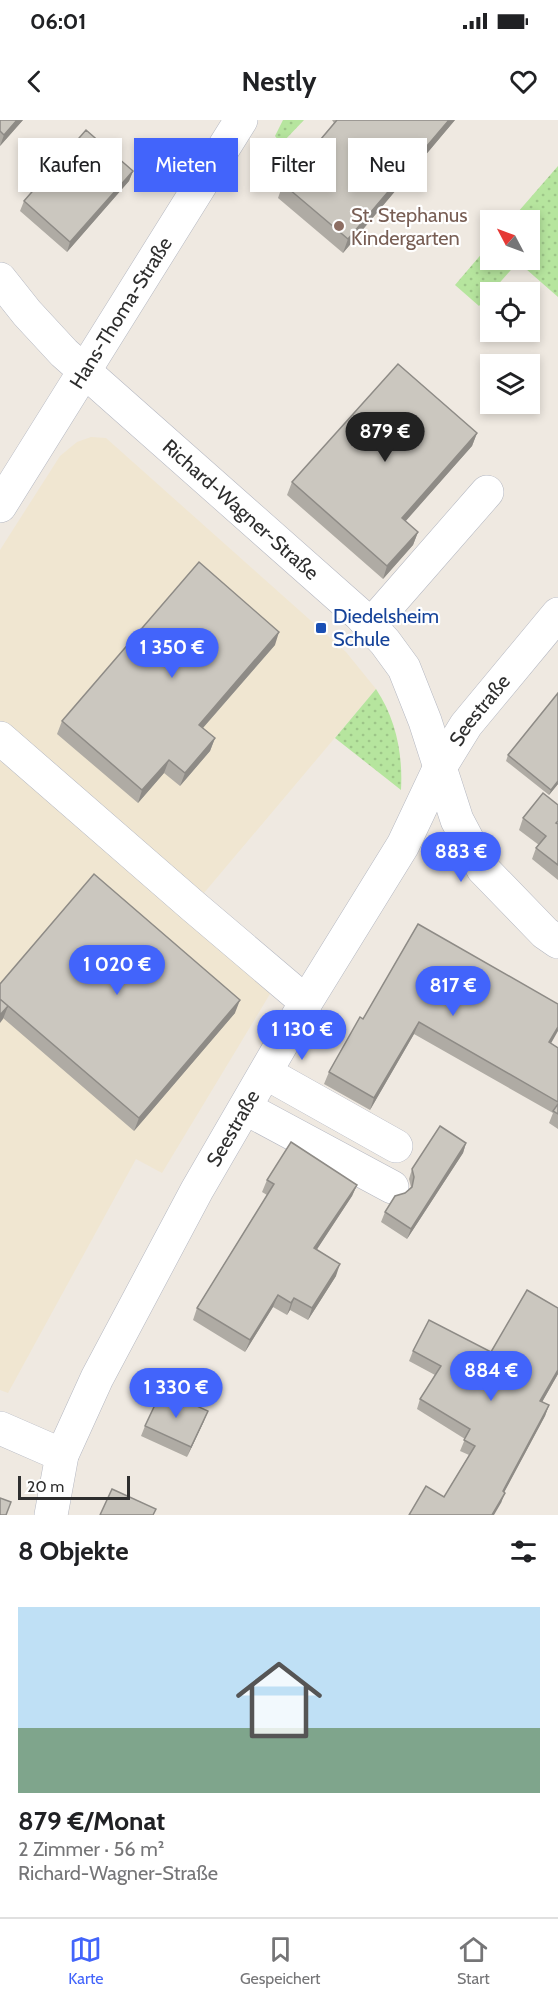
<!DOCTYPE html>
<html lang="de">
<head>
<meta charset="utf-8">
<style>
  :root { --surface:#fff; --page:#f2f2f2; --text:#202124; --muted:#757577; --line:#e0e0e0; --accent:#4264fb }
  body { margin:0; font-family:Cabin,sans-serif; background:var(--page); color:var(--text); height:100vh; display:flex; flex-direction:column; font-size:22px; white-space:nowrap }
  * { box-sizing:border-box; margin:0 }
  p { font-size:20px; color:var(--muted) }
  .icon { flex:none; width:33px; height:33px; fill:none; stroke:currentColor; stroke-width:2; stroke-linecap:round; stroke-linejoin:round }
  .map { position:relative; height:1395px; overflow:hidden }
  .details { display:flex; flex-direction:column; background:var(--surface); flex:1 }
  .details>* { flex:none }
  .hud { position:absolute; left:18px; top:18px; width:522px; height:54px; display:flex; gap:12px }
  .needle { width:39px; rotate:311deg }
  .controls { position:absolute; left:480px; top:90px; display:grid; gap:12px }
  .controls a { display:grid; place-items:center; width:60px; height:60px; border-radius:0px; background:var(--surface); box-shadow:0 3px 9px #0003; font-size:30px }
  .scale { position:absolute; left:18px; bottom:15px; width:112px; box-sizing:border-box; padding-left:6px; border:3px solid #2e2e2e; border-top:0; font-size:16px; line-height:21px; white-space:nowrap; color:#2e2e2e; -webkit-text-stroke:4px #fff; paint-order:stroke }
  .price { position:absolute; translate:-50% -51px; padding:0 14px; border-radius:21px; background:var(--accent); color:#fff; font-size:20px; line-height:39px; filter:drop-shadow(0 2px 3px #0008) }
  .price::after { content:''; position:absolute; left:50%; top:36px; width:18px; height:14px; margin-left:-9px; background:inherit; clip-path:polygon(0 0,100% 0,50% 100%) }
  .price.active { background:#222; color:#fff }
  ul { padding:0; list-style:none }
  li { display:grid; align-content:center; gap:12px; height:318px; padding:0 18px }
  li+li { border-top:2px solid var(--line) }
  li span { display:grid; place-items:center; height:186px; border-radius:0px; color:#555 }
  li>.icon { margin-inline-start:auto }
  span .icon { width:108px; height:108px; fill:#fffc; stroke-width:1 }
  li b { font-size:26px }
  h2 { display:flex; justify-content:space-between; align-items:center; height:72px; padding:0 18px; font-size:26px }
  .pill { padding:0 21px; border-radius:0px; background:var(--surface); box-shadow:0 3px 9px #0003; font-size:21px; line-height:54px }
  .pill.active { background:var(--accent); color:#fff }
  .status { display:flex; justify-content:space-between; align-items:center; height:42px; padding:0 30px; background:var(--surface); direction:ltr }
  .status svg { height:16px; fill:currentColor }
  header { display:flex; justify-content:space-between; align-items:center; height:78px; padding:0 18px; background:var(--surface); font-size:27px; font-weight:700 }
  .menu { display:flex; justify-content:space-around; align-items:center; height:84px; border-top:2px solid var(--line); background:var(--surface); font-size:16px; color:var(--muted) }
  .menu a { display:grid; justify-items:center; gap:3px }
  .menu .active { color:var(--accent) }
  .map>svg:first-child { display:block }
  .education { fill:#f0e6d1 }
  .grass { fill:url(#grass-dots) }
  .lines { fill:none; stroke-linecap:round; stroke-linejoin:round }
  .minor-casing { stroke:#b4b7c1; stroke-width:34 }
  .minor { stroke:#fff; stroke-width:33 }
  .wall { fill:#afaba4 }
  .shaded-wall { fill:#8e8b86 }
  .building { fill:#cbc7bf; stroke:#8e8b86; stroke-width:1.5 }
  .education-dot { fill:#8d6e63; stroke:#fff; stroke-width:2 }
  .transit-dot { fill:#1a4fb4; stroke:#fff; stroke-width:2 }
  .labels { text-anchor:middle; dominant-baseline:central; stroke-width:4.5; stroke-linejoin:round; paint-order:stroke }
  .education-label { font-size:20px; fill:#785e54; stroke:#fff; text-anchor:start }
  .street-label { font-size:20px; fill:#2e2e2e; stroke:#fff }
  .transit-label { font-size:20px; fill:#164399; stroke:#fff; text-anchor:start }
</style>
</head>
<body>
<div class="status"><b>06:01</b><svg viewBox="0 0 49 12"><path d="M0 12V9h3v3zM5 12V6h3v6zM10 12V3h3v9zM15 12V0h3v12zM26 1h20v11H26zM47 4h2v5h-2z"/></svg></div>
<header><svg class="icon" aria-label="back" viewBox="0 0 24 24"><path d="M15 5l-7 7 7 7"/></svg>Nestly<svg class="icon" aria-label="heart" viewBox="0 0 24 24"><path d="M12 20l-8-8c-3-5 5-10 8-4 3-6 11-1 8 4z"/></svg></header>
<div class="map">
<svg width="558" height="1395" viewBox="0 0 558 1395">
  <defs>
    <pattern id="grass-dots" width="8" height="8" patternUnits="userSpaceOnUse" patternTransform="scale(1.5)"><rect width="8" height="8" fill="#b6e59e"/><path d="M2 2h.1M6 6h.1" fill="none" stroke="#9dc588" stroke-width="1.8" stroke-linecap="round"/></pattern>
  </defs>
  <rect width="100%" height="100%" fill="#efe9e1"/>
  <!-- education -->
  <path class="education" d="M91,317l15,1 240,214 30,37 -183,217 86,73 -117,194 -26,-14 -128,234 -8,-3v-840l60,-94 17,-14z"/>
  <!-- grass -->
  <path class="grass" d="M283,0h21l-20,21h-5l-4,-5z
    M558,46v131l-40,-35 -39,44 -24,-21 35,-41v16h40v-40h-19z
    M376,569c20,30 27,65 25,101l-66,-52z"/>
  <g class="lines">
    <defs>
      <g id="minor">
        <path id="s1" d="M0,159l27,34 37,40 296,262 25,27 19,26 21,53 32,99 26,49 62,64 13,9"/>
        <path id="s2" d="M0,386l241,-386"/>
        <path d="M370,506l117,-134"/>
        <path d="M0,618l193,168 113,96"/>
        <path d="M266,953l130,73"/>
        <path d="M245,988l147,79"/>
        <path d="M0,1308l62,27"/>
        <path id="s3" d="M51,1395l11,-60 35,-77 100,-188 109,-188 97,-157 36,-76 27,-44 92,-111"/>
      </g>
    </defs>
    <!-- minor casing -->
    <use href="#minor" class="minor-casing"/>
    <!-- minor -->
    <use href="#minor" class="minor"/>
  </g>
  <!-- wall -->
  <path class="wall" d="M0,0h23l-23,26z
    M332,0h123l-112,133 -65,-55 5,-14 51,-61z
    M133,51l-4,10 -62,71 -47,-41 4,-10z
    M477,313l-5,13 -67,75 13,11 -5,13 -30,34 -96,-84 5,-13z
    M275,525l-72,83 12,10 -5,13 -30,35 -16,-13 -26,30 -81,-69 5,-13z
    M508,635l50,29 -9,11 -43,-34z
    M558,685v75l-26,-21 4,-11 3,-3 -20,-15 4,-12z
    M418,804l133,119 7,5v81l-9,-6 4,-10 -139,-79 -44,76 -46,-26 5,-12 34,-53z
    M0,864l235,29 -101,118 -131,-113z
    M466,1023l-3,10 -56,86 -26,-17 4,-10 26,-25 -2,-8 3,-10z
    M267,1060l90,5 -5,11 -35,53 19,27 -28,44 -18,-10 -3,5 -14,-8 -28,45 -52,-32 4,-12 70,-113 -5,-3z
    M413,1231l78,1 67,22 -16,28 7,3 -4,11 -41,76 -3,11 -57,-6 25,-42 -9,-4 5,-12 -48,-30 3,-10 15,-24 -26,-14z
    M204,1301l-17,36 -46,-21 4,-10z"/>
  <!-- shaded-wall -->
  <path class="shaded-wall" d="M17,0h6l-23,26 4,-11z
    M449,0h6l-112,133 5,-14z
    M133,51l-4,10 -62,71 3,-10z
    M477,313l-5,13 -75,85 5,-13z
    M418,412l-5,13 -30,34 4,-13z
    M279,512l-4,13 -81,93 5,-13z
    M215,618l-5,13 -30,35 5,-13z
    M169,640l-5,13 -26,30 4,-13z
    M558,661v3l-9,11 2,-5z
    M240,880l-5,13 -101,118 5,-13z
    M8,886l-5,13 -3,4v-8z
    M419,902l-5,12 -44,76 4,-12z
    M558,907v4l-13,23 4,-12z
    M466,1023l-3,10 -56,86 4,-10z
    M357,1065l-5,11 -42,64 4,-12z
    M340,1144l-4,12 -28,44 4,-12z
    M278,1175l-5,12 -28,45 5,-12z
    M294,1178l-4,12 -3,5 4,-12z
    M558,1250v4l-21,37 3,-10z
    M549,1285l-4,11 -46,86 4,-11z
    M208,1291l-4,10 -17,36 4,-10z
    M505,1373l-4,10 -7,12h-2z"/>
  <!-- building -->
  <path class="building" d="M0,0h17l-13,15 -4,-4z
    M337,0h112l-101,119 -65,-55z
    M86,10l47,41 -63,71 -46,-41z
    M398,244l79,69 -75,85 16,14 -31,34 -95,-84z
    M199,442l80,70 -80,93 16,13 -30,35 -16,-13 -27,30 -80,-69z
    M558,573v88l-7,9 -43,-35z
    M543,673l15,12v16l-2,2 2,1v41l-22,-17 10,-12 -23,-18z
    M94,754l146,126 -101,118 -139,-119v-15z
    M418,804l140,80v23l-9,15 9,6v54l-139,-80 -45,76 -45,-26 31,-55 3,2z
    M0,879l8,7 -8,9z
    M558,984v10l-5,-3z
    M440,1006l26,17 -55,86 -26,-17 10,-16 10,-3 7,-6 2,-10 -2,-8z
    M291,1022l66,43 -43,63 26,16 -28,44 -18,-10 -3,5 -13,-8 -28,45 -53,-32 77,-124 -7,-4z
    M527,1170l31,18v62l-18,31 9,4 -46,86 2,2 -13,22h-83l17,-29 18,11 31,-51 -11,-6 6,-11 -50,-30 21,-33 -28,-15 16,-31 62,32z
    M162,1270l46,21 -17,36 -46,-21z
    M112,1369l44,20 -3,6h-53z
    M0,1378l11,4 -5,13h-6z"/>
  <!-- markers -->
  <circle class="education-dot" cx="339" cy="106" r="6"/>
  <rect class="transit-dot" x="315" y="502" width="12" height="12" rx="3"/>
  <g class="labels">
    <!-- education labels -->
    <g class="education-label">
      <text x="351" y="95">St. Stephanus<tspan x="351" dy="23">Kindergarten</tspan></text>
    </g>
    <!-- street labels -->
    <g class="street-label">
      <text stroke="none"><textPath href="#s2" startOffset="228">Hans-Thoma-Straße</textPath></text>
      <text stroke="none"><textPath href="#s1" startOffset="334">Richard-Wagner-Straße</textPath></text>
      <text stroke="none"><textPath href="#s3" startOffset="916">Seestraße</textPath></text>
      <text stroke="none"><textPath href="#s3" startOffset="430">Seestraße</textPath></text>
    </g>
    <!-- transit labels -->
    <g class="transit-label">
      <text x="333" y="496">Diedelsheim<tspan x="333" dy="23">Schule</tspan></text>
    </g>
  </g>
</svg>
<div class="controls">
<a><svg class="needle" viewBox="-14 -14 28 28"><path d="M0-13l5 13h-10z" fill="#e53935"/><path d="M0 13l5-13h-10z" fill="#757577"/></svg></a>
<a><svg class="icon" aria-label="locate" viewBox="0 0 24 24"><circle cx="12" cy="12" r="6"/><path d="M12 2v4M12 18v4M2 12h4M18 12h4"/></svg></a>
<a><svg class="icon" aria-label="layers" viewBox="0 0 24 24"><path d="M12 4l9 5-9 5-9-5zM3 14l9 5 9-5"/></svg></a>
</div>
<div class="scale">20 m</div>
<b class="price active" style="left:385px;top:343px">879 €</b>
<b class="price" style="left:172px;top:559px">1 350 €</b>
<b class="price" style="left:461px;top:763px">883 €</b>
<b class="price" style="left:117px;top:876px">1 020 €</b>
<b class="price" style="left:453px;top:897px">817 €</b>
<b class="price" style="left:302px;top:941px">1 130 €</b>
<b class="price" style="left:491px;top:1282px">884 €</b>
<b class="price" style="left:176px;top:1299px">1 330 €</b>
<div class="hud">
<a class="pill">Kaufen</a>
<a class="pill active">Mieten</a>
<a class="pill">Filter</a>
<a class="pill">Neu</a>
</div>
</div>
<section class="details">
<h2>8 Objekte<svg class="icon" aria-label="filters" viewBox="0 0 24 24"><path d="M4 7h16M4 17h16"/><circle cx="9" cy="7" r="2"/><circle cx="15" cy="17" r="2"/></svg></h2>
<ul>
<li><span style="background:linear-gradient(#bfe0f5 65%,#7fa58c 0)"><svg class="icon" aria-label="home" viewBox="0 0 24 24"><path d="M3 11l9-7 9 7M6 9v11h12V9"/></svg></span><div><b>879 €/Monat</b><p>2 Zimmer · 56 m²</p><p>Richard-Wagner-Straße</p></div></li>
</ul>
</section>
<nav class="menu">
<a class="active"><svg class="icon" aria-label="map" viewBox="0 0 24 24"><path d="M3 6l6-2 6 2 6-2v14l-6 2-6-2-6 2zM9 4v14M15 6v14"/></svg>Karte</a>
<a><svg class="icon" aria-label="saved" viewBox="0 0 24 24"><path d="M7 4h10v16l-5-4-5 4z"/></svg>Gespeichert</a>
<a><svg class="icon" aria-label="home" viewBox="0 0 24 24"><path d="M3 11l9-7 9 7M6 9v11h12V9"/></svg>Start</a>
</nav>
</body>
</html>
